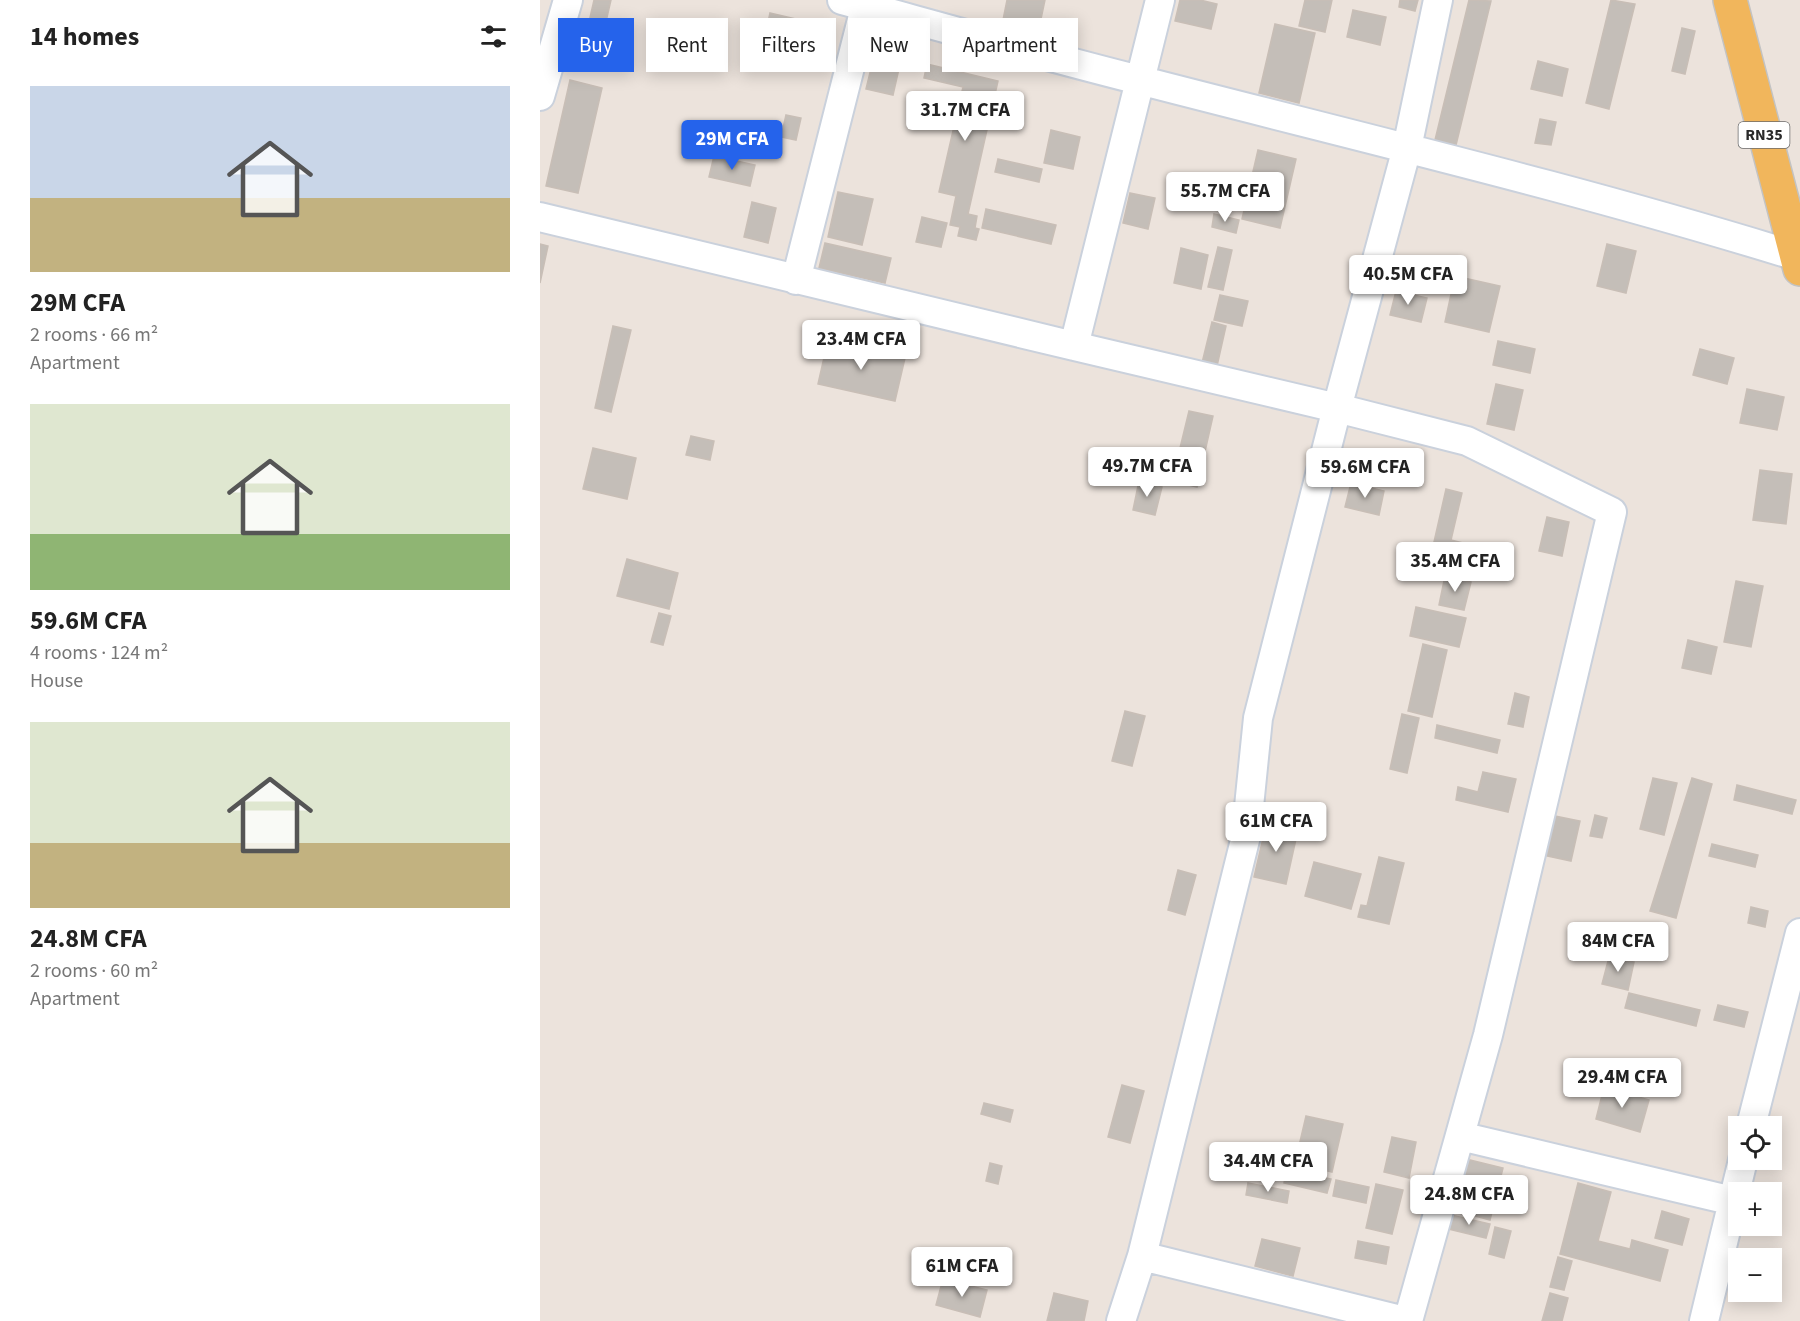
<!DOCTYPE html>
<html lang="en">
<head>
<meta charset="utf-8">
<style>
  :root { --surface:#fff; --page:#f2f2f2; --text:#222; --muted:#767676; --accent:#2563eb }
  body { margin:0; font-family:"Source Sans 3",sans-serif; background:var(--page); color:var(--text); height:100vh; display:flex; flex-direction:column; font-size:22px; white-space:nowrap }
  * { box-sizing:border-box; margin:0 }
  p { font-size:20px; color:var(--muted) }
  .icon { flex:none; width:33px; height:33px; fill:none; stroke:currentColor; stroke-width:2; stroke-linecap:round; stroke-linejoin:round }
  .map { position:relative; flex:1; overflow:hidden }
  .sheet { display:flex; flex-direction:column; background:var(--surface); width:540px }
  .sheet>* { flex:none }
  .guide { position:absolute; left:18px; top:18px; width:570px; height:54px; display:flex; gap:12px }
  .buttons { position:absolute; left:1188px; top:1116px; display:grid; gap:12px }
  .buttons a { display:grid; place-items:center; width:54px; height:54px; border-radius:0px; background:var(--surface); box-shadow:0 3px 15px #0003; font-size:30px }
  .price { position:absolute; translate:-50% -51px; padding:0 14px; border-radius:6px; background:#fff; color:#222; font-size:20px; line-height:39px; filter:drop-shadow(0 2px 3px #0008) }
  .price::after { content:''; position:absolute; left:50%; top:36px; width:18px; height:14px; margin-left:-9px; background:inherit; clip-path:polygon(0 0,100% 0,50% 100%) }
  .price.selected { background:var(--accent); color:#fff }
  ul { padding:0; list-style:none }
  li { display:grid; align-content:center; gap:12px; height:318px; padding:0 30px }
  li span { display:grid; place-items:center; height:186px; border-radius:0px; color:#555 }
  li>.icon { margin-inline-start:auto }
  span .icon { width:108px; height:108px; fill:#fffc; stroke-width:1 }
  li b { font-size:26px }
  h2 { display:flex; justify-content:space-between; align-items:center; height:72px; padding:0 30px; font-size:26px }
  .chip { padding:0 21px; border-radius:0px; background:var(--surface); box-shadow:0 3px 15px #0003; font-size:21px; line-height:54px }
  .chip.selected { background:var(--accent); color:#fff }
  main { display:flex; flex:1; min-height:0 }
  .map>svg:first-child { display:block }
  .building { fill:#c4beb8; stroke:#c8beb6; stroke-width:1.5 }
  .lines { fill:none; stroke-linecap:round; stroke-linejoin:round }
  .minor-casing { stroke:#cad1dc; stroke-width:32 }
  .primary-casing { stroke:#c3c3c3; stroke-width:36 }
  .minor { stroke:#fff; stroke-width:28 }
  .primary { stroke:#f1b65c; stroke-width:33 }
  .labels { text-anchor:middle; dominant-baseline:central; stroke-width:6; stroke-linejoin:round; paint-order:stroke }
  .shield { fill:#fff; stroke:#6a6a6a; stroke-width:1.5 }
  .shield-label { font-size:16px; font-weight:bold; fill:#2a2a2a }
</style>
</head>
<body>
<main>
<section class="sheet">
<h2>14 homes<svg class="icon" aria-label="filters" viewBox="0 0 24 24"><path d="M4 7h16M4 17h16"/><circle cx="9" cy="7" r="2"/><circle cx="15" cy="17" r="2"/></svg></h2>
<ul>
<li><span style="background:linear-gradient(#c9d6e8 60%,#c2b280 0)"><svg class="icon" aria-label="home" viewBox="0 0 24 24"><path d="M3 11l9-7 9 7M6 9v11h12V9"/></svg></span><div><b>29M CFA</b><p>2 rooms · 66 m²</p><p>Apartment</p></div></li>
<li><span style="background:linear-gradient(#dfe7d0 70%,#8fb573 0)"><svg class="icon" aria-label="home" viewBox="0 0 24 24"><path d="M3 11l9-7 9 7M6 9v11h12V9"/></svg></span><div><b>59.6M CFA</b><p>4 rooms · 124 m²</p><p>House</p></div></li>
<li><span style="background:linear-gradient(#dfe7d0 65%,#c2b280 0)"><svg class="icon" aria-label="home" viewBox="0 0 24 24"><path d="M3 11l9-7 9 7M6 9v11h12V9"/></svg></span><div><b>24.8M CFA</b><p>2 rooms · 60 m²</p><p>Apartment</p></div></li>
</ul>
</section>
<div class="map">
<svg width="1260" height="1321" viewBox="0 0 1260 1321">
  <rect width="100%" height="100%" fill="#ece3dc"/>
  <!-- building -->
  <path class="building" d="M54,0h17l-13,56 -16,-3z
    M467,0h38l-7,33 -36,-8z
    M640,0h20l17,4 -6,25 -36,-8z
    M765,0h27l-7,32 -26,-6z
    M860,0h18l-3,11 -16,-4z
    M929,0l22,1 -35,144 -21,-5z
    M1071,0l24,4 -26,105 -23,-6z
    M813,10l33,7 -6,28 -33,-8z
    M230,13l52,12 -7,27 -51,-11z
    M735,24l40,9 -16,70 -40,-10z
    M1142,28l13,3 -10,43 -13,-3z
    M337,44l26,7 -10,44 -27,-6z
    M998,61l30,8 -6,27 -31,-7z
    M387,64l71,17 -30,133 9,2 -2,12 4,1 -3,11 -18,-4 2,-9 -10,-2 6,-29 -17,-4 24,-105 -39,-9z
    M30,80l32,8 -24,105 -32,-7z
    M246,115l15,3 -5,22 -15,-3z
    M1000,119l16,3 -5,23 -16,-2z
    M511,130l29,7 -7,32 -29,-6z
    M718,150l38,9 -16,69 -38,-9z
    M174,156l41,9 -5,21 -41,-9z
    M458,159l44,10 -3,13 -44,-10z
    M298,192l35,7 -11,46 -34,-8z
    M590,193l25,5 -7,31 -25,-6z
    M212,202l24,6 -8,35 -24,-6z
    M446,209l70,16 -5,19 -69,-16z
    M674,214l25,6 -3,13 -24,-6z
    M382,217l25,6 -6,24 -25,-5z
    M285,243l66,15 -6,25 -66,-15z
    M0,244l8,2 -8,37z
    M1067,244l29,7 -10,42 -29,-7z
    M678,247l14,3 -9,40 -15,-3z
    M641,248l27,7 -7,34 -27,-6z
    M915,276l45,10 -11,46 -44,-10z
    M856,291l31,7 -6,24 -31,-7z
    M680,295l28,6 -6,25 -28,-6z
    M672,322l14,4 -9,40 -15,-3z
    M73,326l18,4 -20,82 -16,-4z
    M288,340l77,18 -10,43 -77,-17z
    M958,341l37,8 -5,24 -37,-8z
    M1160,349l34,9 -7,26 -34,-9z
    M956,384l27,6 -9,40 -27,-6z
    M1207,389l37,8 -7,33 -37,-7z
    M649,411l24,5 -16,71 -25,-6z
    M151,436l23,5 -4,19 -24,-5z
    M53,448l43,10 -9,41 -44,-10z
    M1220,470l32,4 -6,50 -33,-4z
    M599,481l23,6 -7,28 -22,-5z
    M811,483l33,8 -5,24 -34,-8z
    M906,489l16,4 -11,47 24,6 -6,27 -40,-9z
    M1007,517l22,5 -7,34 -23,-5z
    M87,559l51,14 -9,36 -52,-13z
    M905,576l26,6 -7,28 -25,-5z
    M1196,581l27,5 -12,61 -27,-5z
    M876,607l50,11 -7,29 -49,-11z
    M119,613l12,3 -8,29 -12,-3z
    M1148,640l29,7 -6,27 -29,-6z
    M883,644l24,6 -15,67 -24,-6z
    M975,693l14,4 -6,30 -15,-3z
    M585,711l20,5 -13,50 -20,-5z
    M862,714l17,4 -12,55 -17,-4z
    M897,725l63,15 -3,13 -62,-15z
    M943,772l33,7 -8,33 -52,-12 2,-13 20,5z
    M1113,778l24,5 -13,52 -24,-6z
    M1152,778l20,6 -36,134 -26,-7z
    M1197,785l59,15 -4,14 -58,-14z
    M1055,815l12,3 -5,20 -12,-2z
    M1015,816l25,5 -9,40 -24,-5z
    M727,821l31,9 -12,54 -32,-7z
    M1172,844l46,11 -3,12 -46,-11z
    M839,857l25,6 -15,61 -31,-7 3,-12 6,1z
    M774,862l47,12 -10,35 -46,-13z
    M638,870l18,5 -11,40 -17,-5z
    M1211,907l17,4 -3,16 -17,-4z
    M1069,957l25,5 -6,28 -26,-6z
    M1089,993l71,17 -4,16 -71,-18z
    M1178,1005l30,7 -4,15 -30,-7z
    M582,1085l22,6 -14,52 -22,-6z
    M1064,1087l45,13 -9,32 -44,-13z
    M444,1103l29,7 -3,12 -29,-8z
    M766,1116l37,8 -11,48 -37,-9z
    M852,1137l24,5 -7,36 -25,-6z
    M926,1159l37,9 -13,52 -37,-10z
    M450,1163l12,3 -4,18 -12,-3z
    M747,1169l44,10 -4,14 -43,-10z
    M796,1180l33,7 -3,16 -33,-7z
    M708,1183l41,8 -2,12 -41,-8z
    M1038,1183l33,9 -13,49 32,8 2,-9 36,10 -8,31 -100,-27z
    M836,1184l27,6 -11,44 -26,-6z
    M1122,1211l27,8 -7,26 -27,-7z
    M911,1215l39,9 -4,14 -38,-9z
    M955,1227l16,4 -7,27 -15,-4z
    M722,1239l38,9 -7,28 -38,-10z
    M818,1241l31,6 -3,17 -31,-6z
    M1018,1257l14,4 -8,29 -14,-3z
    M403,1279l44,11 -7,27 -44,-12z
    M514,1293l34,8 -4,20h-37z
    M1010,1293l18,5 -6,23h-20z"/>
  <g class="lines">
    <defs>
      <path id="minor" d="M302,0c99,27 198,55 297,80 220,57 441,109 657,176
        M0,96l28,-96
        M0,217l534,129 263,62 130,33 145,71 -124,523 -80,286
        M256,280l71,-280
        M534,346l86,-346
        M1211,1126l49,-193
        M920,1136l273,65
        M602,1256l263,65
        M581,1321l21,-65 104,-420 12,-118 79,-310 70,-260 31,-148
        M1164,1321l39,-161"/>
      <path id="primary" d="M1190,0l70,269"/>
    </defs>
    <!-- minor casing -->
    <use href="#minor" class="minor-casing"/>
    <!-- primary casing -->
    <use href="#primary" class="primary-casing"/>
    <!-- minor -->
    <use href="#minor" class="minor"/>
    <!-- primary -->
    <use href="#primary" class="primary"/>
  </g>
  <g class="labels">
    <!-- shield labels -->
    <rect class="shield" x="1198.5" y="122" width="51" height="26" rx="4.5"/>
    <g class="shield-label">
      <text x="1224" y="135">RN35</text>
    </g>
  </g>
</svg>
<div class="buttons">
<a><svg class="icon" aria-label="locate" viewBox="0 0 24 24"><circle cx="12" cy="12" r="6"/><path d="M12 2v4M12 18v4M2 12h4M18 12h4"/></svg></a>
<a>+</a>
<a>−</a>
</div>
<b class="price" style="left:425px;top:142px">31.7M CFA</b>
<b class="price selected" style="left:192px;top:171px">29M CFA</b>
<b class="price" style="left:685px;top:223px">55.7M CFA</b>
<b class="price" style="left:868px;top:306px">40.5M CFA</b>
<b class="price" style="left:321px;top:371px">23.4M CFA</b>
<b class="price" style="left:607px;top:498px">49.7M CFA</b>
<b class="price" style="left:825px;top:499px">59.6M CFA</b>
<b class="price" style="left:915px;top:593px">35.4M CFA</b>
<b class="price" style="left:736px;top:853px">61M CFA</b>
<b class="price" style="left:1078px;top:973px">84M CFA</b>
<b class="price" style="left:1082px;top:1109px">29.4M CFA</b>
<b class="price" style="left:728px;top:1193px">34.4M CFA</b>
<b class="price" style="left:929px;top:1226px">24.8M CFA</b>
<b class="price" style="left:422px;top:1298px">61M CFA</b>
<div class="guide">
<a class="chip selected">Buy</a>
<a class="chip">Rent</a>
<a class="chip">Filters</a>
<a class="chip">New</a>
<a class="chip">Apartment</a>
</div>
</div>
</main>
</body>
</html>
